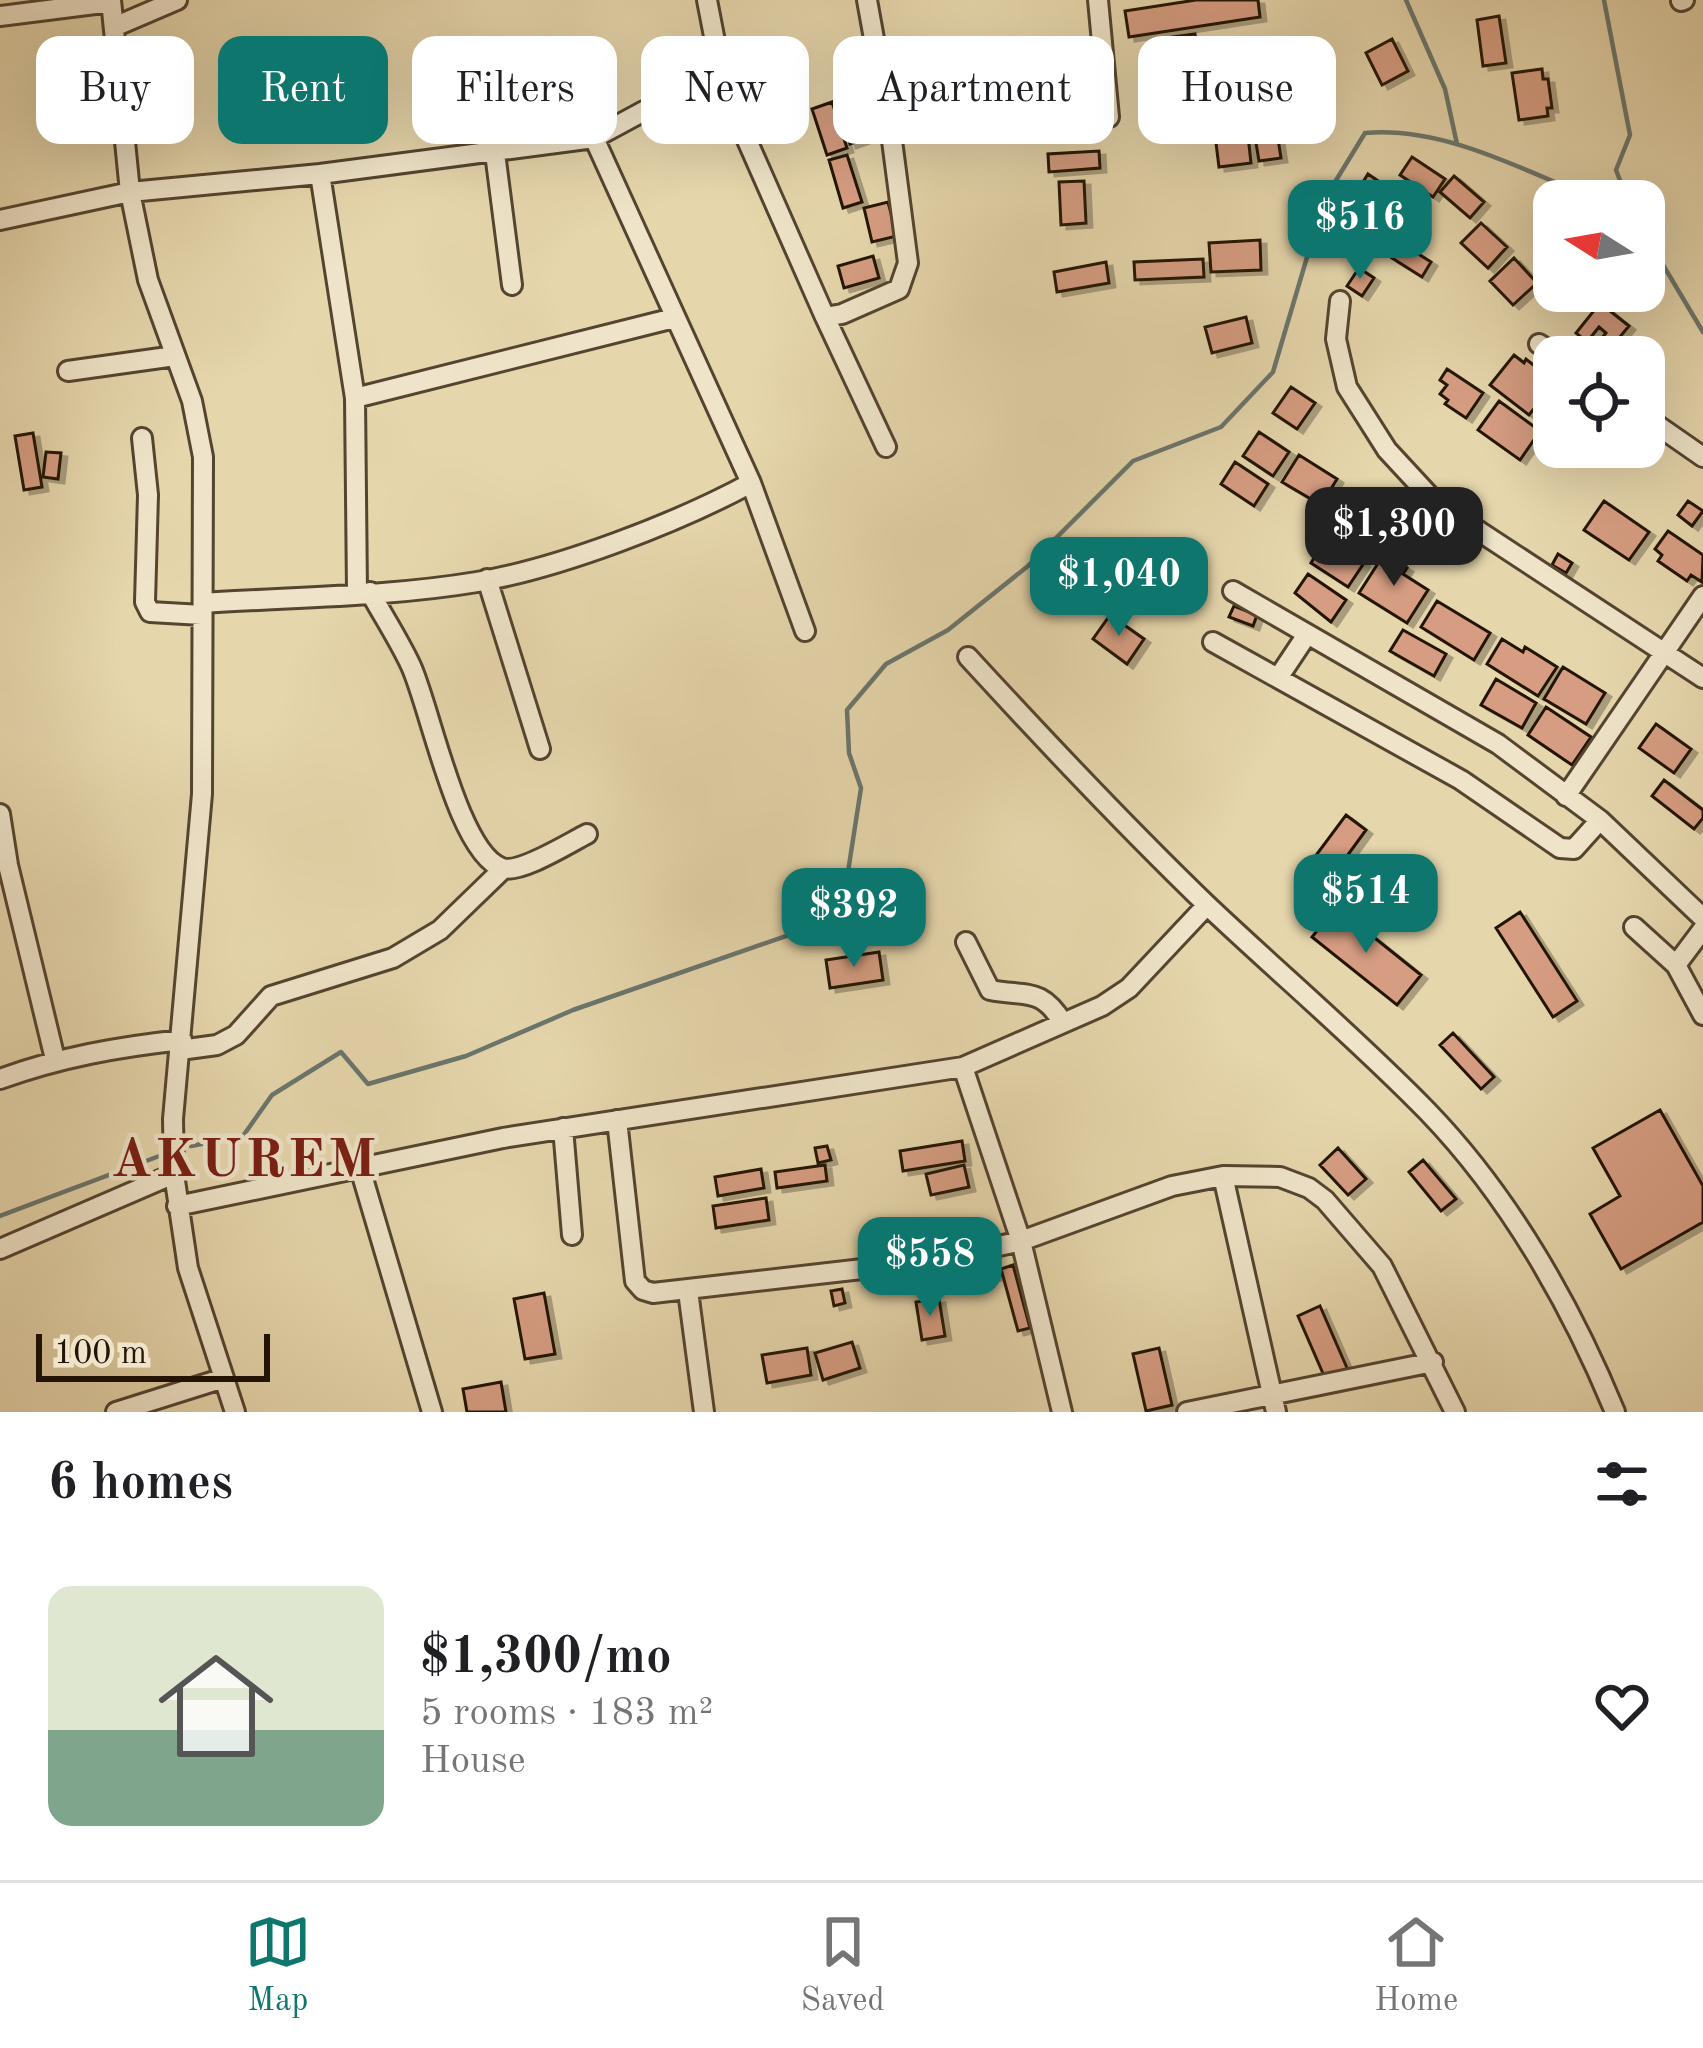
<!DOCTYPE html>
<html lang="en">
<head>
<meta charset="utf-8">
<style>
  :root { --surface:#fff; --page:#f2f2f2; --text:#202124; --muted:#757577; --line:#e0e0e0; --accent:#0f766e }
  body { margin:0; font-family:"Old Standard TT",serif; background:var(--page); color:var(--text); height:100vh; display:flex; flex-direction:column; font-size:45px; white-space:nowrap }
  * { box-sizing:border-box; margin:0 }
  p { font-size:39px; color:var(--muted) }
  .icon { flex:none; width:66px; height:66px; fill:none; stroke:currentColor; stroke-width:2; stroke-linecap:round; stroke-linejoin:round }
  .map { position:relative; height:1412px; overflow:hidden }
  .sheet { display:flex; flex-direction:column; background:var(--surface); flex:1 }
  .sheet>* { flex:none }
  .banner { position:absolute; left:36px; top:36px; width:1632px; height:108px; display:flex; gap:24px }
  .needle { width:78px; rotate:281deg }
  .tools { position:absolute; left:1533px; top:180px; display:grid; gap:24px }
  .tools a { display:grid; place-items:center; width:132px; height:132px; border-radius:24px; background:var(--surface); box-shadow:0 12px 48px #0002; font-size:60px }
  .scale { position:absolute; left:36px; bottom:30px; width:234px; box-sizing:border-box; padding-left:12px; border:6px solid #241406; border-top:0; font-size:33px; line-height:42px; white-space:nowrap; color:#241406; -webkit-text-stroke:9px #efe4c9; paint-order:stroke }
  .price { position:absolute; translate:-50% -102px; padding:0 27px; border-radius:24px; background:var(--accent); color:#fff; font-size:39px; line-height:78px; filter:drop-shadow(0 3px 6px #0008) }
  .price::after { content:''; position:absolute; left:50%; top:72px; width:36px; height:27px; margin-left:-18px; background:inherit; clip-path:polygon(0 0,100% 0,50% 100%) }
  .price.on { background:#222; color:#fff }
  ul { padding:0; list-style:none }
  li { display:flex; align-items:center; gap:36px; height:300px; padding:0 48px }
  li span { display:grid; place-items:center; flex:none; width:336px; height:240px; border-radius:24px; color:#555 }
  li>.icon { margin-inline-start:auto }
  span .icon { width:144px; height:144px; fill:#fffc; stroke-width:1 }
  li b { font-size:51px }
  h2 { display:flex; justify-content:space-between; align-items:center; height:144px; padding:0 48px; font-size:51px }
  .chip { padding:0 42px; border-radius:24px; background:var(--surface); box-shadow:0 12px 48px #0002; font-size:42px; line-height:108px }
  .chip.on { background:var(--accent); color:#fff }
  .tabs { display:flex; justify-content:space-around; align-items:center; height:168px; border-top:3px solid var(--line); background:var(--surface); font-size:33px; color:var(--muted) }
  .tabs a { display:grid; justify-items:center; gap:6px }
  .tabs .on { color:var(--accent) }
  .map>svg:first-child { display:block }
  .lines { fill:none; stroke-linecap:round; stroke-linejoin:round }
  .stream { stroke:#6a766d; stroke-width:4.5 }
  .building { fill:#d69d82; stroke:#241406; stroke-width:3; filter:url(#shadow) }
  .minor-casing { stroke:#544430; stroke-width:24 }
  .minor { stroke:#efe4c9; stroke-width:18 }
  .labels { text-anchor:middle; dominant-baseline:central; stroke-width:9; stroke-linejoin:round; paint-order:stroke }
  .district-label { font-size:54px; font-weight:bold; letter-spacing:3px; fill:#7a1f14; stroke:#efe4c9 }
</style>
</head>
<body>
<div class="map">
<svg width="1703" height="1412" viewBox="0 0 1703 1412">
  <defs>
    <filter id="shadow"><feDropShadow dx="6" dy="4" stdDeviation="0" flood-color="#0004"/></filter>
  </defs>
  <rect width="100%" height="100%" fill="#e6d6ac"/>
  <filter id="stains"><feTurbulence type="fractalNoise" baseFrequency=".00167" numOctaves="4"/><feColorMatrix values="0 0 0 0 .2 0 0 0 0 .09 0 0 0 0 .02 0 0 0 .5 -.17"/></filter>
  <radialGradient id="worn" r=".72"><stop offset=".6" stop-color="#630" stop-opacity="0"/><stop offset="1" stop-color="#630" stop-opacity=".3"/></radialGradient>
  <g class="lines">
    <!-- stream -->
    <path class="stream" d="M1406,0l39,89 12,55
      M1604,0l26,135 -14,35 12,31
      M1644,233l59,99
      M191,1146l52,-10 29,-41 69,-43 27,32 98,-28 107,-46 268,-93 20,-129 -12,-35 -2,-43 39,-46 62,-34 80,-64 105,-105 88,-34 52,-55 51,-172 41,-67c81,-7 161,39 235,68
      M0,1216l162,-61"/>
  </g>
  <!-- building -->
  <path class="building" d="M1196,0h62l2,17 -131,20 -4,-26z
    M1499,16l7,47 -23,3 -6,-46z
    M1195,34l9,60 -23,3 -9,-60z
    M1226,39l7,50 -23,3 -7,-50z
    M1392,39l16,32 -26,14 -16,-32z
    M1542,69l1,10h5l4,29h-5l1,8 -29,4 -7,-47z
    M862,97l13,38 -25,9 -12,-38z
    M1244,99l7,64 -32,4 -8,-64z
    M832,102l15,46 -20,7 -15,-46z
    M1278,139l3,19 -22,3 -3,-18z
    M1099,151l1,17 -51,4 -1,-18z
    M847,155l15,47 -19,6 -14,-48z
    M1412,157l33,22 -12,18 -33,-22z
    M1368,174l13,9 -15,23 -13,-8z
    M1454,176l30,26 -14,16 -30,-26z
    M1084,181l2,42 -25,2 -2,-43z
    M888,202l9,34 -25,6 -8,-34z
    M1481,223l26,24 -19,21 -27,-25z
    M1260,240l1,30 -50,2 -2,-29z
    M1401,243l30,19 -9,15 -30,-19z
    M873,256l6,22 -35,10 -6,-22z
    M1514,258l23,25 -24,22 -23,-24z
    M1203,259l1,18 -69,3 -1,-18z
    M1106,262l3,21 -52,9 -3,-20z
    M1359,268l15,10 -12,18 -15,-10z
    M1600,303l29,23 -25,30 -10,-8 12,-15 -7,-6 -12,15 -11,-9z
    M1246,317l6,26 -40,10 -7,-26z
    M1514,355l10,8 2,-4 21,17 -3,4 8,6 -23,29 -39,-30z
    M1447,369l36,24 -17,25 -21,-14 3,-4 -8,-6 7,-9 -7,-5z
    M1291,387l24,16 -18,26 -24,-16z
    M1499,401l41,30 -20,29 -42,-30z
    M1259,432l30,20 -16,24 -30,-20z
    M33,433l9,54 -18,3 -9,-54z
    M46,452l15,1 -3,26 -15,-2z
    M1299,455l38,24 -16,26 -39,-23z
    M1235,462l33,22 -14,22 -33,-22z
    M1604,501l45,31 -20,28 -45,-30z
    M1688,501l15,10 -11,15 -14,-11z
    M1668,531l35,24 -1,27 -11,-7 -4,6 -29,-20 4,-6 -7,-6z
    M1326,538l7,5 3,-4 28,24 -16,24 -37,-24z
    M1384,554l23,14 -4,6 25,16 -21,33 -48,-30z
    M1558,554l14,9 -6,10 -14,-8z
    M1308,574l38,26 -15,22 -36,-29z
    M1437,601l53,32 -16,27 -53,-33z
    M1234,606l23,9 -4,11 -24,-9z
    M1110,615l34,24 -17,25 -34,-25z
    M1403,630l43,24 -12,22 -44,-25z
    M1502,639l21,13 2,-5 32,20 -19,29 -51,-32z
    M1563,667l42,26 -19,31 -42,-25z
    M1496,679l40,24 -14,25 -41,-23z
    M1546,707l45,30 -19,28 -44,-30z
    M1656,724l35,25 -17,24 -35,-25z
    M1664,780l39,30v8l-9,11 -42,-33z
    M1346,815l20,15 -35,48 -20,-16z
    M1336,907l85,68 -24,30 -85,-68z
    M1520,912l57,89 -24,16 -57,-89z
    M879,952l4,28 -53,8 -4,-28z
    M1453,1033l41,44 -13,12 -41,-44z
    M1660,1110l43,76v36l-82,47 -31,-55 30,-18 -27,-48z
    M962,1141l3,20 -62,10 -3,-20z
    M827,1146l4,14 -13,3 -3,-15z
    M1338,1148l28,31 -18,16 -28,-30z
    M1423,1160l33,39 -15,12 -32,-39z
    M825,1165l2,16 -50,7 -2,-16z
    M964,1165l5,22 -38,8 -5,-21z
    M761,1169l3,19 -46,8 -3,-19z
    M766,1198l3,22 -53,8 -3,-22z
    M998,1265l2,10 -22,5 -2,-10z
    M1013,1265l17,63 -12,3 -17,-62z
    M842,1289l3,14 -11,3 -3,-15z
    M544,1293l11,61 -30,5 -11,-60z
    M939,1299l6,37 -23,4 -6,-38z
    M1320,1306l27,62 -22,10 -27,-62z
    M852,1342l8,26 -37,12 -8,-27z
    M807,1348l4,27 -44,8 -5,-28z
    M1159,1348l13,57 -26,6 -13,-57z
    M501,1382l5,30h-39l-4,-23z"/>
  <g class="lines">
    <defs>
      <path id="minor" d="M111,0l19,192 18,88 44,121 11,56 -1,337 -29,325 1,55 14,94 47,144
        M707,0l17,88 101,229 17,-3 57,-25 9,-26 -17,-130 -24,-133
        M1098,0l11,117
        M1681,1l3,-1
        M0,16l111,-14
        M114,27l63,-27
        M594,138l157,345 54,148
        M495,153l17,132
        M320,174l35,224 2,194
        M0,220l130,-28 190,-18 274,-36 50,-27 80,-23
        M1340,301l-4,38 11,48 40,63 49,53 267,175
        M825,317l61,130
        M1539,344l20,13
        M68,371l107,-15
        M355,398l319,-80
        M1644,416l59,41
        M142,438l6,57 -3,107 5,10 52,3
        M487,579l53,170
        M1233,591l265,153 102,76 103,98
        M370,592c13,24 29,48 41,74 19,41 47,187 91,202 18,6 67,-25 85,-34
        M203,603c90,-6 184,-6 274,-21 83,-14 200,-59 274,-99
        M1213,642l248,138 99,68 14,1 26,-29
        M968,657c78,85 157,169 240,249 73,69 150,134 220,206 81,84 143,193 187,300
        M1278,678l28,-42
        M1566,796l137,-200
        M0,814l8,51 47,194
        M1634,927l42,38 27,50
        M966,942l24,48c37,7 51,-3 73,33
        M1676,965l27,-36
        M180,1050l37,-5 19,-10 35,-39 122,-38 47,-28 63,-61
        M963,1067l58,174 41,171
        M0,1079c61,-22 118,-32 182,-39
        M617,1120l18,161 8,9 10,3 279,-32 89,-20 151,-55 51,-10 57,1 29,11 16,12 57,66 73,146
        M563,1128l9,107
        M359,1165l73,247
        M1223,1176l53,236
        M177,1206l326,-68 460,-71 139,-61 27,-18 78,-83
        M0,1249l174,-75
        M688,1291l16,121
        M116,1412l108,-34
        M1187,1412l246,-50"/>
    </defs>
    <!-- minor casing -->
    <use href="#minor" class="minor-casing"/>
    <!-- minor -->
    <use href="#minor" class="minor"/>
  </g>
  <g class="labels">
    <!-- district labels -->
    <g class="district-label">
      <text x="245" y="1162">AKUREM</text>
    </g>
  </g>
  <rect width="100%" height="100%" filter="url(#stains)"/>
  <rect width="100%" height="100%" fill="url(#worn)"/>
</svg>
<div class="tools">
<a><svg class="needle" viewBox="-14 -14 28 28"><path d="M0-13l5 13h-10z" fill="#e53935"/><path d="M0 13l5-13h-10z" fill="#757577"/></svg></a>
<a><svg class="icon" aria-label="locate" viewBox="0 0 24 24"><circle cx="12" cy="12" r="6"/><path d="M12 2v4M12 18v4M2 12h4M18 12h4"/></svg></a>
</div>
<div class="scale">100 m</div>
<b class="price" style="left:1360px;top:282px">$516</b>
<b class="price on" style="left:1394px;top:589px">$1,300</b>
<b class="price" style="left:1119px;top:639px">$1,040</b>
<b class="price" style="left:1366px;top:956px">$514</b>
<b class="price" style="left:854px;top:970px">$392</b>
<b class="price" style="left:930px;top:1319px">$558</b>
<div class="banner">
<a class="chip">Buy</a>
<a class="chip on">Rent</a>
<a class="chip">Filters</a>
<a class="chip">New</a>
<a class="chip">Apartment</a>
<a class="chip">House</a>
</div>
</div>
<section class="sheet">
<h2>6 homes<svg class="icon" aria-label="filters" viewBox="0 0 24 24"><path d="M4 7h16M4 17h16"/><circle cx="9" cy="7" r="2"/><circle cx="15" cy="17" r="2"/></svg></h2>
<ul>
<li><span style="background:linear-gradient(#dfe7d0 60%,#7fa58c 0)"><svg class="icon" aria-label="home" viewBox="0 0 24 24"><path d="M3 11l9-7 9 7M6 9v11h12V9"/></svg></span><div><b>$1,300/mo</b><p>5 rooms · 183 m²</p><p>House</p></div><svg class="icon" aria-label="heart" viewBox="0 0 24 24"><path d="M12 20l-8-8c-3-5 5-10 8-4 3-6 11-1 8 4z"/></svg></li>
</ul>
</section>
<nav class="tabs">
<a class="on"><svg class="icon" aria-label="map" viewBox="0 0 24 24"><path d="M3 6l6-2 6 2 6-2v14l-6 2-6-2-6 2zM9 4v14M15 6v14"/></svg>Map</a>
<a><svg class="icon" aria-label="saved" viewBox="0 0 24 24"><path d="M7 4h10v16l-5-4-5 4z"/></svg>Saved</a>
<a><svg class="icon" aria-label="home" viewBox="0 0 24 24"><path d="M3 11l9-7 9 7M6 9v11h12V9"/></svg>Home</a>
</nav>
</body>
</html>
